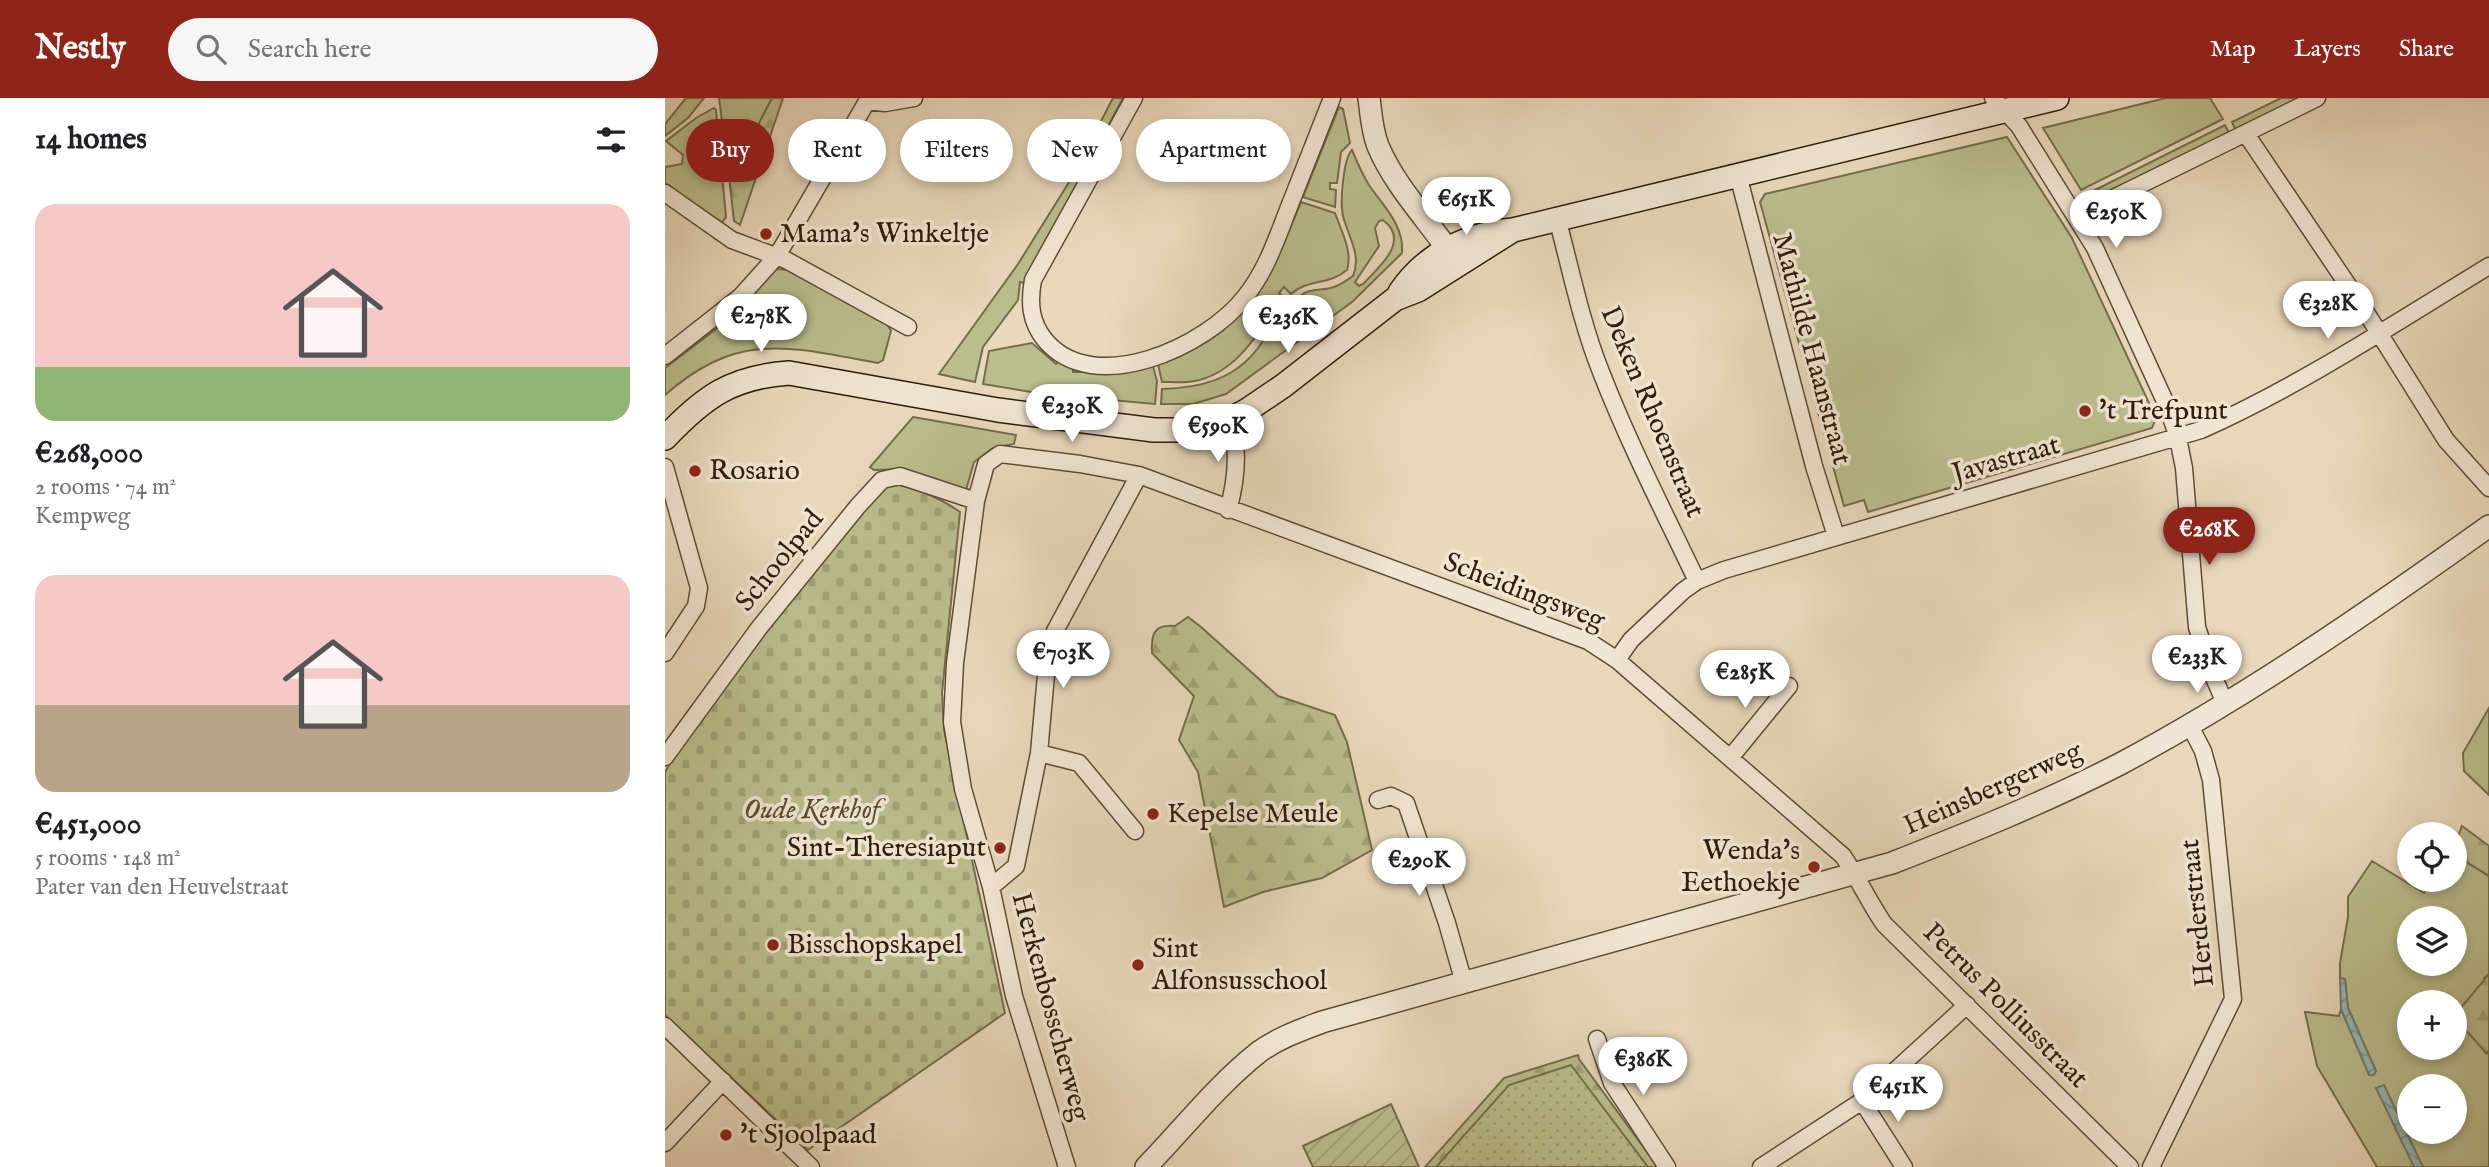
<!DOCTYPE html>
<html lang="en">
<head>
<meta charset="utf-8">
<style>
  :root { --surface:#fff; --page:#f6f6f6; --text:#202124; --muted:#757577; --accent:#8f2418 }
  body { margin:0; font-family:"IM FELL English",serif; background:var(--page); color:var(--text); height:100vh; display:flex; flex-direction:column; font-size:26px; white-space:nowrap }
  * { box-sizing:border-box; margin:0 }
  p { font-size:23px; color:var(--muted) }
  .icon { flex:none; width:38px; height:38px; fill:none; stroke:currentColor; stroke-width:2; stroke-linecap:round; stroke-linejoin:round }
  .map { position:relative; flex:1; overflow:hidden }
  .sheet { display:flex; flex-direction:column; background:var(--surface); width:665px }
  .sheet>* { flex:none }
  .banner { position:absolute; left:21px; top:21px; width:665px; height:63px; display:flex; gap:14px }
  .buttons { position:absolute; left:1732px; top:724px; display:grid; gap:14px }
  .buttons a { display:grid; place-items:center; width:70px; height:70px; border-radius:50%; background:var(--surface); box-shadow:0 4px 10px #0003; font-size:35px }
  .price { position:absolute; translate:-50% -60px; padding:0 16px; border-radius:24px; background:#fff; color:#222; font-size:23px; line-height:46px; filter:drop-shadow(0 2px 4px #0008) }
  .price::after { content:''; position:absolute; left:50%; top:42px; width:21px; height:16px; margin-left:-10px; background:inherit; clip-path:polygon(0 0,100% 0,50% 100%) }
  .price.selected { background:var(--accent); color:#fff }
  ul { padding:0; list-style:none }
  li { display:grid; align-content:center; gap:14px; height:371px; padding:0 35px }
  li span { display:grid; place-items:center; height:217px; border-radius:21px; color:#555 }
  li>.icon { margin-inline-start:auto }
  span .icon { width:126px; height:126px; fill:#fffc; stroke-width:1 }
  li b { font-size:30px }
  h2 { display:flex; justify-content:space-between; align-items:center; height:84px; padding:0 35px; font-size:30px }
  .chip { padding:0 24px; border-radius:32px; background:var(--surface); box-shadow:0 4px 10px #0003; font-size:24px; line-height:63px }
  .chip.selected { background:var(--accent); color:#fff }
  header { display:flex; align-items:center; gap:42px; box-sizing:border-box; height:98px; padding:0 35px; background:var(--accent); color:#fff }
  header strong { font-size:33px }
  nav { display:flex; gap:38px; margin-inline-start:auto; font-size:24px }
  .search { width:490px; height:63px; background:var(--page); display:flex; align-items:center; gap:18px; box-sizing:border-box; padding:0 24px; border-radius:38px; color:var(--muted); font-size:26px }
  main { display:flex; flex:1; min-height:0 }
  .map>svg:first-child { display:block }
  .grass { fill:#bbbe8d; stroke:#756e4c; stroke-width:2; fill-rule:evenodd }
  .forest { fill:url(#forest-firs); stroke:#756e4c; stroke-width:2 }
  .cemetery { fill:url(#cemetery-stones); stroke:#756e4c; stroke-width:2 }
  .park { fill:url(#park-dots); stroke:#756e4c; stroke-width:2 }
  .garden { fill:url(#garden-furrows); stroke:#756e4c; stroke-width:2 }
  .water { fill:url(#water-waves); stroke:#6e7b71; stroke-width:2 }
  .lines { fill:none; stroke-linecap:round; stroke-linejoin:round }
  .minor-casing { stroke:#5e4d36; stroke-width:19 }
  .tertiary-casing { stroke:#5e4d36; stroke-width:24 }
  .secondary-casing { stroke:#2f1e0a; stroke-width:26 }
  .minor { stroke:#f1e6d3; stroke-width:16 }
  .tertiary { stroke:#f1e6d3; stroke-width:21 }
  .secondary { stroke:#f1e6d3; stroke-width:23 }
  .poi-dot { fill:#8f2418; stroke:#f1e6d3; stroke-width:2.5 }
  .labels { text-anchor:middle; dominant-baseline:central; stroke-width:7; stroke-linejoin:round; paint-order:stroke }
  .poi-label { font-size:28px; fill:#2f1e0a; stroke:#f1e6d3; text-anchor:start }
  .street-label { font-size:28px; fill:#2f1e0a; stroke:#f1e6d3 }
  .park-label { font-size:28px; font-style:italic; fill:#594e31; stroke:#f1e6d3 }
</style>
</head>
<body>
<header>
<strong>Nestly</strong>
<div class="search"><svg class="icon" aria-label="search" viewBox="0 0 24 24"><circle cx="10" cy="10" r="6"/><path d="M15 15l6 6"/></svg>Search here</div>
<nav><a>Map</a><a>Layers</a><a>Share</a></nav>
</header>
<main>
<section class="sheet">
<h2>14 homes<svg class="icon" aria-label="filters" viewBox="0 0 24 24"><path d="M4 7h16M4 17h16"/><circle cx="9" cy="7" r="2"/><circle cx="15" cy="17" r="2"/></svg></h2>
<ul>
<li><span style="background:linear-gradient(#f6c9c9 75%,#8fb573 0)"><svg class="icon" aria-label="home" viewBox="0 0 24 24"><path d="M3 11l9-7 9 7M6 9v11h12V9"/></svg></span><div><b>€268,000</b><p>2 rooms · 74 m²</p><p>Kempweg</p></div></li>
<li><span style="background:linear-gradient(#f6c9c9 60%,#b9a48a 0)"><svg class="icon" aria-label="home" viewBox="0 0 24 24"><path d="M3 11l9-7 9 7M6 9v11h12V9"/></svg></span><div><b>€451,000</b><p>5 rooms · 148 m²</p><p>Pater van den Heuvelstraat</p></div></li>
</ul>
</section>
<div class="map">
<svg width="1824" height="1069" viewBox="0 0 1824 1069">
  <defs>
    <pattern id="forest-firs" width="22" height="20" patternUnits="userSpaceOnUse" patternTransform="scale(1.75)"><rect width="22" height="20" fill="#bbbe8d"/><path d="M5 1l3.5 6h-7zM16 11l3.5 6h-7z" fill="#a1a378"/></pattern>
    <pattern id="cemetery-stones" width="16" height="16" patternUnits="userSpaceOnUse" patternTransform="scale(1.75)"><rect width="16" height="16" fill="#bbbe8d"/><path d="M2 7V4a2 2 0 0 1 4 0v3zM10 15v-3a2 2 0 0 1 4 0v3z" fill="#a1a378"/></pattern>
    <pattern id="park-dots" width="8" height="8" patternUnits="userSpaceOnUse" patternTransform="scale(1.75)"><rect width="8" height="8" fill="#bbbe8d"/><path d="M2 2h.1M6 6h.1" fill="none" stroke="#a1a378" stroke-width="1.8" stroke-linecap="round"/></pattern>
    <pattern id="garden-furrows" width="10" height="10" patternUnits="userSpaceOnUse" patternTransform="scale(1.75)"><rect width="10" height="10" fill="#bbbe8d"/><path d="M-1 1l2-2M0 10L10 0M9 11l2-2" fill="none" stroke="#a1a378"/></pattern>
    <pattern id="water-waves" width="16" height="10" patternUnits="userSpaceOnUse" patternTransform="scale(1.75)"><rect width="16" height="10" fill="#98b9b5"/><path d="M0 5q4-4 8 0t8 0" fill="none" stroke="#7c9691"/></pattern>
  </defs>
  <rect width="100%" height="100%" fill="#e9d9bb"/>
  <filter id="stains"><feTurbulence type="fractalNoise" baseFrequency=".00286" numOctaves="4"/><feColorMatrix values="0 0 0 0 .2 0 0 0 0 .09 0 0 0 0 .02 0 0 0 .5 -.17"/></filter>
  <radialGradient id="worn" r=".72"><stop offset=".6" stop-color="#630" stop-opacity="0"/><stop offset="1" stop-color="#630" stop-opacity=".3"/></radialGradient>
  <!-- grass -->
  <path class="grass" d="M21,0h18l-16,20 -23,18v-12z
    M54,0h53l-19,37 -7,25 -17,16z
    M448,0h10l-98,185 -5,-1 -2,18 -35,47 -8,35 -36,-8 79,-110 53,-85z
    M1501,0h44l13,21 -142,71 -38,-62z
    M1616,0h21l-66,33 -4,-9z
    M674,9l4,2 7,34 -9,9 -4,31h-7v6l6,1 -1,17 -32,-10z
    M49,10l2,2 10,107 -4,6 -45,-27 -8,-11 -4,-1v-17l17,-3 1,-9 -17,-14 30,-23z
    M1560,27l4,8 -140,69 -4,-7z
    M1342,39l65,101 84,180 -4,10 -284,84 -4,-12 -20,6 -84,-304 5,-8z
    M687,52c5,12 10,24 17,35 15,22 35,40 33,68l-50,49 -126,92 -33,10h-32l1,-15c37,-1 72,-9 96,-41 13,-19 25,-41 45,-54 8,-6 22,-3 31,-7 7,-2 13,-7 19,-11 9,-21 -5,-40 -10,-60 -3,-13 0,-57 9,-66zM718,122c28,21 -4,47 -20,64l-4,2 -4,-4 24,-36 -4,-18 4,-7z
    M636,104l34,11c6,17 18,39 12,57 -17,15 -40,9 -56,24l-7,-7 -5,6 6,7 -9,10 -6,-5 -5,8 4,4c-18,28 -39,57 -74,64 -10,2 -22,1 -33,1l-4,-18c88,-29 110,-82 143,-162z
    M111,171l13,1 98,54 4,7 -8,29 -5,3c-88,-16 -139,-33 -213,32v-27l67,-51z
    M367,245l24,21 3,-3 14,6v5h39l41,-6 4,15 -2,23 -112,-10 -60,-10 6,-33z
    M248,319l103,18 -2,9 -21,4 -19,14 -8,28 -63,-21 -29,1 -4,-3z
    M1824,610v87l-25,-24 -1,-18z
    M1790,757l34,21v98l-5,4 3,75 2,-2v116h-112l-60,-101 -12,-54 34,4 2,-7 28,65 7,-3 -28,-63 -3,-29 -5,-1v-15l8,-46v-20l24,-36 52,32 9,-13h22zM1745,821h45v45h-45zM1745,905h45v45h-45zM1745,989h45v45h-45z"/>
  <!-- forest -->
  <path class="forest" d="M107,0h11l-43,127 -6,-4 -5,-45 17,-16 7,-25z
    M523,519l13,10 77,69 57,19 12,27 25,108 -50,28 -59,14 -39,15 -26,-135 -19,-32 15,-44 -42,-43c-1,-19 2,-29 23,-27z
    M1797,728l27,20v30l-34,-21v-11z
    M1824,876v77l-3,2 -22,-25 -5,-18z
    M913,957l1,4 79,108h-233l79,-89z"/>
  <!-- cemetery -->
  <path class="cemetery" d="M225,386c24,2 50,14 70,28l-18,181 2,37 61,283 -197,137 -143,-135v-243l17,-28 153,-203 41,-51z"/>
  <!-- park -->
  <path class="park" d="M906,967l77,102h-212l73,-82z"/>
  <!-- garden -->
  <path class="garden" d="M726,1006l28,63h-106l-10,-21z"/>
  <!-- water -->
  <path class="water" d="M1675,880l5,1 3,29 28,63 -2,4h-5l-28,-66z
    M1719,987l39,82h-9l-38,-79z"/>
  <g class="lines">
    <defs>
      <path id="minor" d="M469,0l-101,182c-4,22 -3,42 12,60 49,59 162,6 200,-43 24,-30 34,-66 48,-100 13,-33 26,-66 39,-99
        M1328,0l26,28 76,122 73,160 10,30 6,30 13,159 14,44 14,32
        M203,3l17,2 29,-5
        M1581,36l116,172 84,134 43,48
        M1073,77l76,291 22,70
        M0,95l67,47 54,20 122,67
        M1412,118l240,-118
        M892,120c14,52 24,104 44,154 28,72 63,140 96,209
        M0,258l75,-59 37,-41 92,-158
        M0,369l34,121 -3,18 -31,47
        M563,412c9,-31 11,-60 3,-91
        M952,562l14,-20 52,-49 14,-10 27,-11 477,-140c101,-45 194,-107 288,-164
        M374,655l40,10 56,68
        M0,659l94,-129 99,-122 24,-26 18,-4 76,25
        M1065,660l59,-72
        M713,702l13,-4 15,7 41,120 17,60
        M326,789l25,-21 23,-113 8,-89 8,-33 84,-156
        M0,928l146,141
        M932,941l15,44 55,84
        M1197,1003l42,66
        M0,1045l58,-62
        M402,1069l-53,-171 -23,-109 -28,-98 -11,-67 3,-59 21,-162 10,-37 14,-10 80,10 59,11 449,166 29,19 226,196c15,22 26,46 41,68l246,243
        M1096,1069l101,-66 105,-96
        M1486,1069l82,-168 -22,-219 -8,-29 -14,-27"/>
      <path id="tertiary" d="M704,0c2,16 3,33 9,48 18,43 54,78 79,117
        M481,1069c37,-38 71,-82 113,-115 19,-14 42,-22 63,-30l570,-159c77,-30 154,-61 228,-99 129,-69 250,-153 369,-238"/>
      <path id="secondary" d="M735,194c26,-38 67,-58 113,-62l544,-132
        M0,340c39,-41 66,-61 124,-65l209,37 156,20h36l41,-11 15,-8 37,-25 112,-87 23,-9 95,-60"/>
    </defs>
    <!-- minor casing -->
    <use href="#minor" class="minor-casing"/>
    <!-- tertiary casing -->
    <use href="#tertiary" class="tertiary-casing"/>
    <!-- secondary casing -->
    <use href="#secondary" class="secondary-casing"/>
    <!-- minor -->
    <use href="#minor" class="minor"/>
    <!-- tertiary -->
    <use href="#tertiary" class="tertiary"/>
    <!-- secondary -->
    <use href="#secondary" class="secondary"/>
  </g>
  <!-- markers -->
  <g class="poi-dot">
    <circle cx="101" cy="136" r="7"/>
    <circle cx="1420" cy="313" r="7"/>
    <circle cx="30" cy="373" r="7"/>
    <circle cx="488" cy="716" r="7"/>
    <circle cx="335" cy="750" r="7"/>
    <circle cx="1149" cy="769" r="7"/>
    <circle cx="108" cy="847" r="7"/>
    <circle cx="473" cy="867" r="7"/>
    <circle cx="61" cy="1037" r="7"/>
  </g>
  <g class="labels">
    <!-- poi labels -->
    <g class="poi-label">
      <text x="115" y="136">Mama's Winkeltje</text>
      <text x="1434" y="313">'t Trefpunt</text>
      <text x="44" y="373">Rosario</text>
      <text x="502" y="716">Kepelse Meule</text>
      <text x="321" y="750" text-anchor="end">Sint-Theresiaput</text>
      <text x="1135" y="753" text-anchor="end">Wenda's<tspan x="1135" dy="32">Eethoekje</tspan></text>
      <text x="122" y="847">Bisschopskapel</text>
      <text x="487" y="851">Sint<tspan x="487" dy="32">Alfonsusschool</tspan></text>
      <text x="75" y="1037">'t Sjoolpaad</text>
    </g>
    <!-- street labels -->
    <g class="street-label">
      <text transform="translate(1146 251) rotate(75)">Mathilde Haanstraat</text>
      <text transform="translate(987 314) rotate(67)">Deken Rhoenstraat</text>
      <text transform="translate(1341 362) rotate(-16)">Javastraat</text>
      <text transform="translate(115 463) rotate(-51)">Schoolpad</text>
      <text transform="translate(859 494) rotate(21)">Scheidingsweg</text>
      <text transform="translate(1328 691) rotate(-24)">Heinsbergerweg</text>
      <text transform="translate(1533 815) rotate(-96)">Herderstraat</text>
      <text transform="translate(1340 908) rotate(45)">Petrus Polliusstraat</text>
      <text transform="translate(385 909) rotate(75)">Herkenbosscherweg</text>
    </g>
    <!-- park labels -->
    <g class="park-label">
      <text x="147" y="712">Oude Kerkhof</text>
    </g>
  </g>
  <rect width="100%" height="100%" filter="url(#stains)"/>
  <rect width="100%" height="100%" fill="url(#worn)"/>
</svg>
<div class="buttons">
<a><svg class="icon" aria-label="locate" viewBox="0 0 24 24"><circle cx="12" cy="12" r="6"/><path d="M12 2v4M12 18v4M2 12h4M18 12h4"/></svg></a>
<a><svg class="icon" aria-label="layers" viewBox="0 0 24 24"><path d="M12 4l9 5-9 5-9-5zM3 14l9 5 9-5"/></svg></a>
<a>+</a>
<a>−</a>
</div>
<b class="price" style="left:801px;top:139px">€651K</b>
<b class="price" style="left:1451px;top:152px">€250K</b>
<b class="price" style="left:1663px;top:243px">€328K</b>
<b class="price" style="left:96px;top:256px">€278K</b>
<b class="price" style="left:623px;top:257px">€236K</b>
<b class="price" style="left:407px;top:346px">€230K</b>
<b class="price" style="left:553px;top:366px">€590K</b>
<b class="price selected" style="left:1544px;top:469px">€268K</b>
<b class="price" style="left:398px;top:592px">€703K</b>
<b class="price" style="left:1532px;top:597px">€233K</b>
<b class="price" style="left:1080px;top:612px">€285K</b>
<b class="price" style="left:754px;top:800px">€290K</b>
<b class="price" style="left:978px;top:999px">€386K</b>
<b class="price" style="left:1233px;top:1026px">€451K</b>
<div class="banner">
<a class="chip selected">Buy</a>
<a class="chip">Rent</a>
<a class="chip">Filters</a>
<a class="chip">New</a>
<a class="chip">Apartment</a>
</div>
</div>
</main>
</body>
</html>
